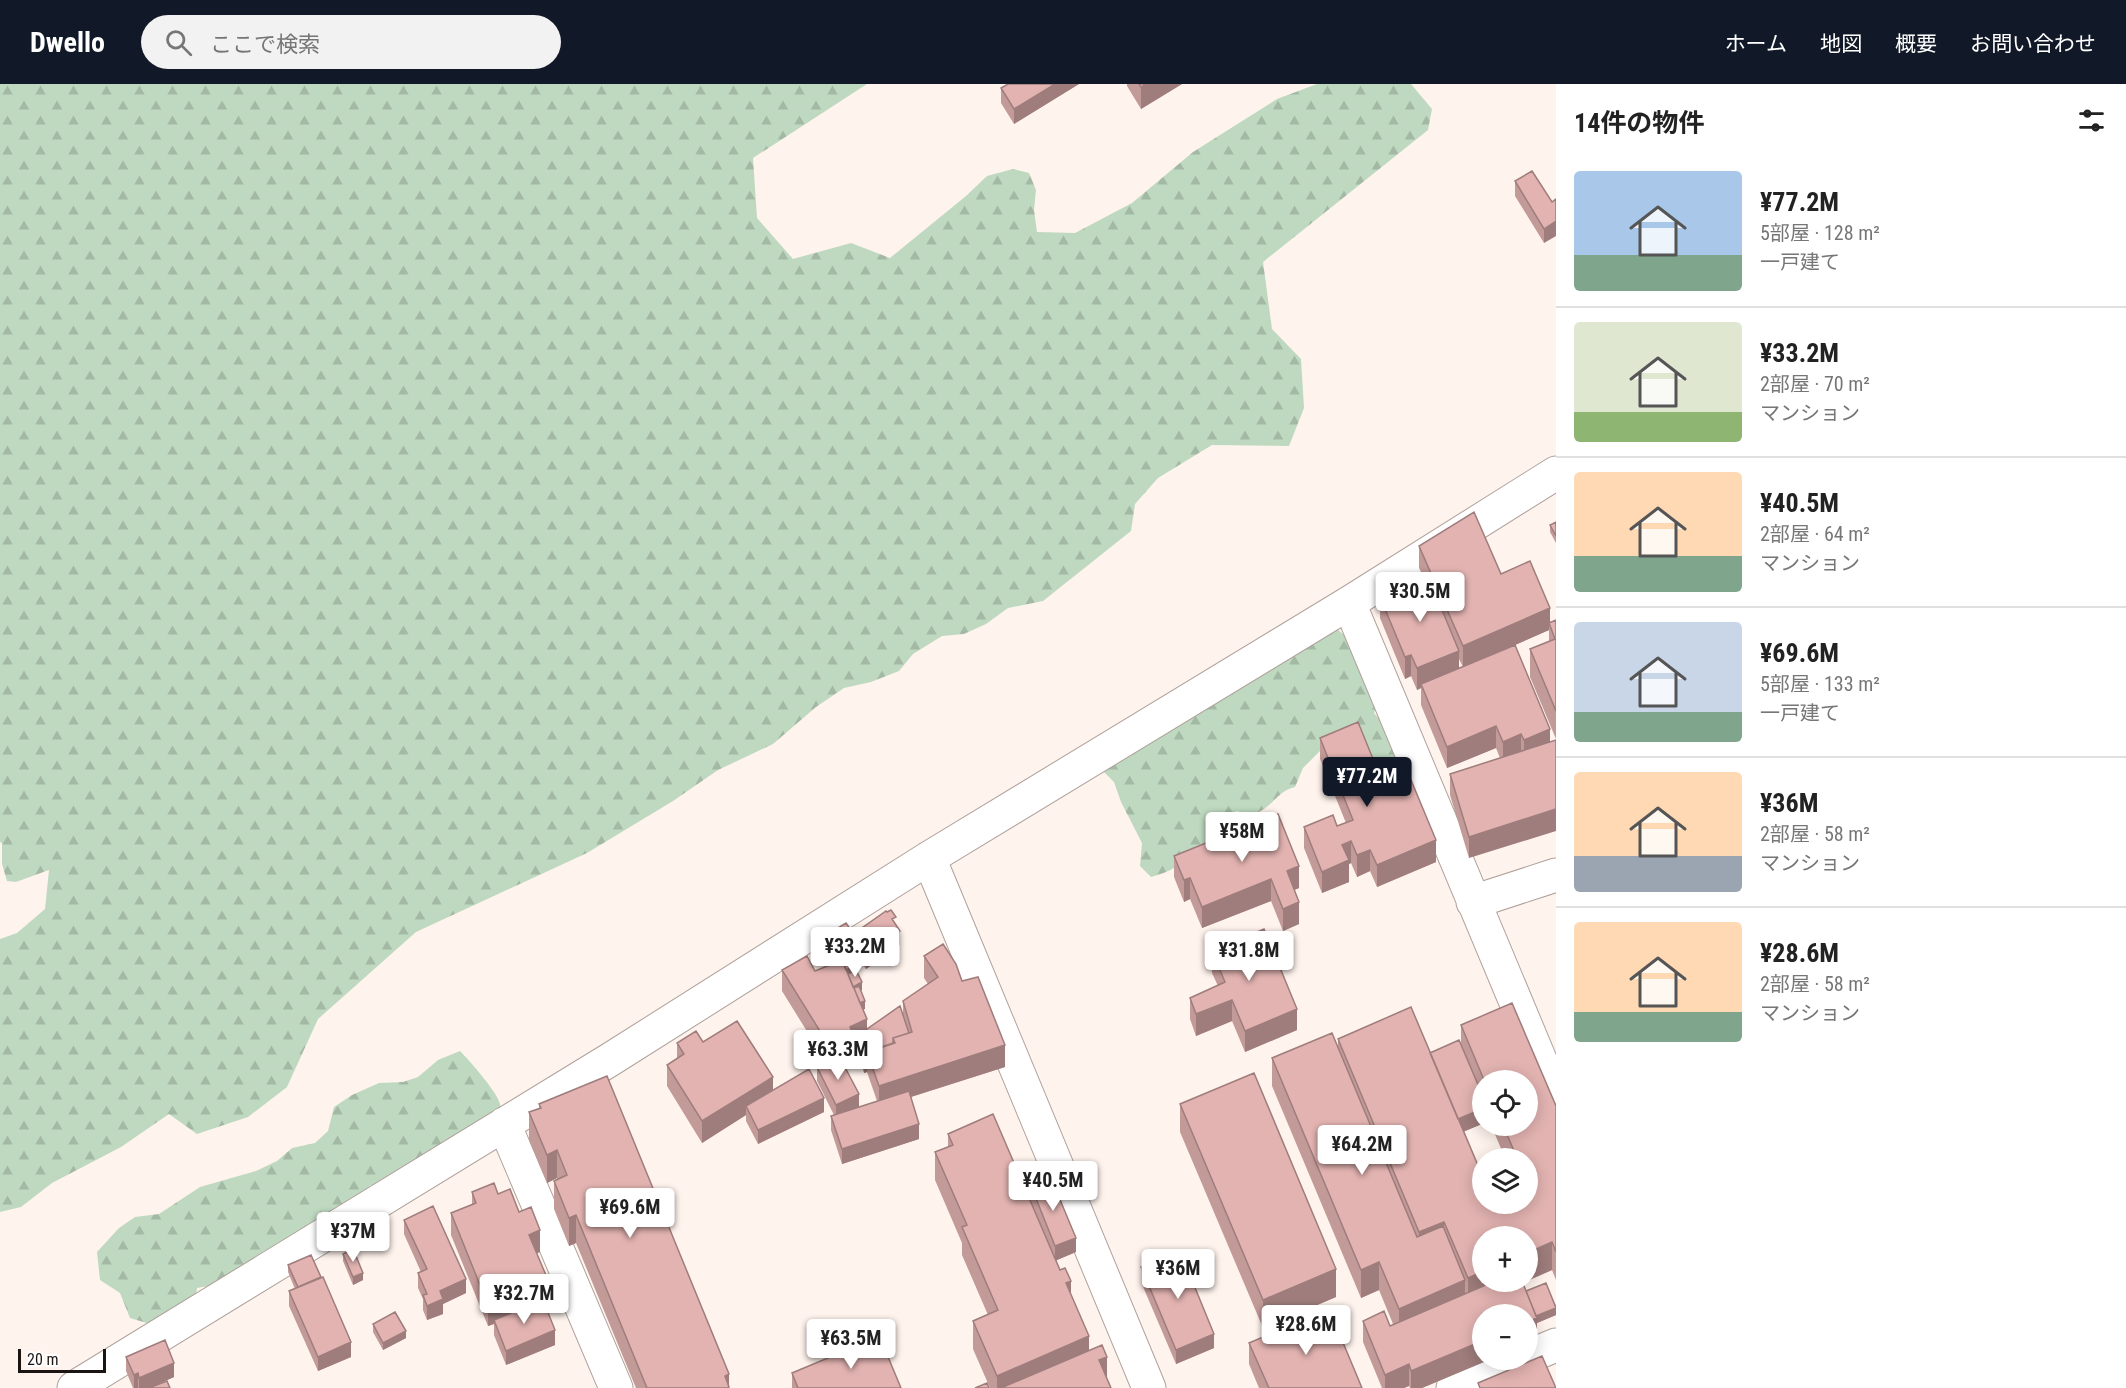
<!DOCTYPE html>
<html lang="ja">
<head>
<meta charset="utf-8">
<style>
  :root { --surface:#fff; --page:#f2f2f2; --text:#222; --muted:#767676; --line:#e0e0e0; --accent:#111827 }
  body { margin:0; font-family:"Roboto Condensed","Noto Sans JP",sans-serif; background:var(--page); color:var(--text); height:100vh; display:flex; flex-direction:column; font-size:22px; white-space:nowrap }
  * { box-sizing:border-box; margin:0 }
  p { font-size:20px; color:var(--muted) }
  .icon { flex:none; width:33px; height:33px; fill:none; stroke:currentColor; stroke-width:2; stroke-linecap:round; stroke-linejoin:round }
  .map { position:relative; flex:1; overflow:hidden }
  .drawer { display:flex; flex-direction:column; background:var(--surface); width:570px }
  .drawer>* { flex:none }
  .fabs { position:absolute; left:1472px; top:986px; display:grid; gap:12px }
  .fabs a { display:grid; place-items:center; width:66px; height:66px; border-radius:50%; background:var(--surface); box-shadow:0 3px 15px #0003; font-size:30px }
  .scale { position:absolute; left:18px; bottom:15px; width:88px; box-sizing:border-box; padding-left:6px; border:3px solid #1a1513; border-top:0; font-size:16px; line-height:21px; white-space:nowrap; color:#1a1513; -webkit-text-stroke:4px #fff; paint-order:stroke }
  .price { position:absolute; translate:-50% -51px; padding:0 14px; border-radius:6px; background:#fff; color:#222; font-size:20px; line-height:39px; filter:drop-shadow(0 2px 3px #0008) }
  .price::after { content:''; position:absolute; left:50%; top:36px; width:18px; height:14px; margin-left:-9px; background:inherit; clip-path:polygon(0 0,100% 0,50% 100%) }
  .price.active { background:var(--accent); color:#fff }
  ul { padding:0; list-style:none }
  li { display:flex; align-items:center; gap:18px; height:150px; padding:0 18px }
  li+li { border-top:2px solid var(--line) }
  li span { display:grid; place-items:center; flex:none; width:168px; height:120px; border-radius:6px; color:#555 }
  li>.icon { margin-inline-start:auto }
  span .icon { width:72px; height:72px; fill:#fffc; stroke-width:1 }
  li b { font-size:26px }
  h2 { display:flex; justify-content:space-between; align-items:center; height:72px; padding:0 18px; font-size:26px }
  header { display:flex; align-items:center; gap:36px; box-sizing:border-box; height:84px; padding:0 30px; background:var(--accent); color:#fff }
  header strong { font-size:28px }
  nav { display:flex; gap:33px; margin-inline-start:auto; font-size:21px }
  .search { width:420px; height:54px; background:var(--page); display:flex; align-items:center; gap:15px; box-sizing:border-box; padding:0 21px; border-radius:33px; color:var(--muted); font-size:22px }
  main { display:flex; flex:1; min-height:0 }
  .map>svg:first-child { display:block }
  .forest { fill:url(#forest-firs) }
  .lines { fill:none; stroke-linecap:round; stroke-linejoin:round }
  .minor-casing { stroke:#afa19b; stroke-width:35 }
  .minor { stroke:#fff; stroke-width:33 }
  .wall { fill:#c29a98; fill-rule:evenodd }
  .shaded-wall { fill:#9e7d7c }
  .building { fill:#e2b3b1; stroke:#9e7d7c; stroke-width:1.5 }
</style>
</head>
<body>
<header>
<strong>Dwello</strong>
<div class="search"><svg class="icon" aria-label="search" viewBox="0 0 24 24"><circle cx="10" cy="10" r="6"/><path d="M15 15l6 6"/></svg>ここで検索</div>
<nav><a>ホーム</a><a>地図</a><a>概要</a><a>お問い合わせ</a></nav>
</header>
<main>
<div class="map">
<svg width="1556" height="1304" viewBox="0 0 1556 1304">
  <defs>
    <pattern id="forest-firs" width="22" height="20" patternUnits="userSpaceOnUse" patternTransform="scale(1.5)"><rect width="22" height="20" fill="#bed9c0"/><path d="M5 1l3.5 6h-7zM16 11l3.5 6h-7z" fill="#a3b9a4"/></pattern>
  </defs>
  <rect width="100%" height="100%" fill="#fff3ed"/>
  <!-- forest -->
  <path class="forest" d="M0,0h867l-114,74 4,60 36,41 58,-16 39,15 76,-62 21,-20 26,-7 16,4 7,17 -2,20 3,22 38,1 57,-30 61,-51 84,-53 40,-15h94l21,25 -4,21 -165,132 9,67 29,30 3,49 -15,38 -77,-1 -54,33 -23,26 -4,27 -88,70 -35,7 -22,16 -22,10 -22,2 -29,18 -14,17 -28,11 -27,6 -28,19 -43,37 -55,26 -45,31 -86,52 -171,79 -98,87 -31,68 -39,30 -51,17 -28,-20 -48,33 -69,36 -31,24 -21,5v-273l17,-6 28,-24 4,-39 -33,12 -9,-1 -5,-17v-21l-2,-1z
    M1334,542l23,21 23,50 -6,16 18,21 22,57 -24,15 -58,-67 -29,29 -8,19c-18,4 -23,21 -39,26 -6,1 -14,-1 -20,-2 -25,27 -48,57 -85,66l-11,-11 2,-23 -21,-41 -7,-20 -11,-11z
    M460,967c9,9 38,42 40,53 1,4 0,7 0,10l-33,20 -23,7 -10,15 -42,30 -21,-1 -11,10 -146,90 -17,3 -2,15 -35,24 -30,-9 -10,-25 -20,-13 -3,-28 22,-24 16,-11 24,-3 41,-27 56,-16 21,-10 15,-13 23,-5 13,-12 6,-24 18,-12 27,-12 24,-1 15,-5 20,-17z"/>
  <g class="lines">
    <defs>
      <path id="minor" d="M1349,519l207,495
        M929,774l220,530
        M1473,818l83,-27
        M504,1040l112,264
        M1527,1273l29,-12
        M74,1304l537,-329 318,-201 420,-255 207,-130
        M1453,1304l70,-29"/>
    </defs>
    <!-- minor casing -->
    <use href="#minor" class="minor-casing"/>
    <!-- minor -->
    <use href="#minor" class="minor"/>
  </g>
  <!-- wall -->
  <path class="wall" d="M1008,0h71l-65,40 -13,-21v-15z
    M1127,0h55l-41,25 -14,-23z
    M1515,97l37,21 -8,41 -29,-47z
    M1556,438v21l-6,-11v-7z
    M1419,462l82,28 49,48 6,-2v119l-26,-62v-28l19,-8v-11l-48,21 49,78 -81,129 -19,-63v-21l50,-16 -4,-10 -49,20 -26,-63v-17l-4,2 -6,-14 -6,3 -25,-61v-21l44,-19 -5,-10zM1459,575l4,8 -4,1z
    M1320,654l66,53 50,71 -59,25 -7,-16 -13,6 -6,-14 -2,1v18l-27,11 -18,-45v-21l33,-1 9,-3 -26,-64z
    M1278,730l21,74 -5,2 5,34 -16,7 -12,-30 -69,27 -12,-29 -6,3 -10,-25v-21z
    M896,840l4,21 -34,24 -13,-18 5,21h-1l5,18h-1l4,19h-2l4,20 36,-15v-13l25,-17 -4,-6v-22l38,25 43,86 -94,30 8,42 -77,25 -11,-34v-14l3,-1 -17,-34v-14l9,-5 -44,-71v-21l33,1 24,-10 -5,-12v-5l-3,-5v-7l20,5 -3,2 4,9v-13zM857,962v4l7,23 3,-1 10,29 -18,6 -18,-48 11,-6v-5z
    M815,854l18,23 -11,4 -7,-20z
    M1212,867l85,79 -52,22 -13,-31 -36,15 -6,-17v-21l28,-12 -6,-13z
    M1512,919l44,103v174l-4,-10 -25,11v-45h-45v45h45l-5,2 4,9v-1l20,-8 10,23v9l-19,8v16l-10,5v-30h-45v45h9l-69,29h-12l-1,-2 -5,2h-22l-19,-46v-21l21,-10 6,15 3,-2 -14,-34 -18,8 -89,-212v-28l60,-25 6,14v-8l73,-32 19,46 29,-13 2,4v-19zM1482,996h45v45h-36l14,33h22v45h-45v-28l-18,-44 18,-7z
    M677,959l96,47 51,22 -66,32 -12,-23v-6l-44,28 -35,-57v-21l10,-6z
    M539,1020l190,270v14h-93l-60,-145 -7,3 -15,-37v-28l3,-1v-2l-10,5 -18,-43v-28l10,-4z
    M1180,1020l156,193 -73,31 -83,-196z
    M948,1050l83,67v-15l45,66 -20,8 15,35 18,55 18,28 4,10h-121l-17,-39v-28l15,-6 -26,-60v-12l-27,-63v-28l13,-5z
    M472,1108l26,2 21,18 21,40 -3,1 11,48 -4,2 11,42 -49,20 -12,-30v-11l-6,2 -37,-91v-22l21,-8z
    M404,1136l62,73 -23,11v10l-16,6 -4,-10v-11l-5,-11v-15l3,-1 -17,-38z
    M343,1170l20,26 -10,5 -10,-24z
    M288,1181l33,12 30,80 -33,14 -29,-65v-15l6,-2 -7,-17z
    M1141,1183l73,81 -38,16 -35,-82z
    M373,1240l33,14 -23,12 -10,-18z
    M1249,1259l113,45h-103l-10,-24z
    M867,1262l34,42h-109v-15z
    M126,1273l48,20 -25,11h-16l-7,-17z"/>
  <!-- shaded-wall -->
  <path class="shaded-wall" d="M1055,0h24l-65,40v-15z
    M1147,0h35l-41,25v-22z
    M1556,137v15l-12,7v-14z
    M1550,524v18l-1,-3v7l-86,38v-22z
    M1459,567v21l-38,12v4l-4,2v-22z
    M1411,571v21l-6,3v-22z
    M1496,642v22l-49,20v-21z
    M1550,645v22l-26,11v-22z
    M1521,650v22l-18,8v-22z
    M1556,725v22l-87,27v-21z
    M1436,756v22l-59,25v-22z
    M1351,757v22l-2,1v18l-27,11v-21l20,-27z
    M1370,766v21l-13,6v-22z
    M1299,782v22l-12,5v-22z
    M1190,794v21l-6,3v-22z
    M1271,795v22l-69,27v-21z
    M1299,818v22l-16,7v-22z
    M851,846v7l-15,9 -1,-7z
    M900,847v14l-34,24v-14z
    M833,869v8l-11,4v-8z
    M858,880v8l-12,5v-7z
    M862,898v8l-8,4 -3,-6z
    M1232,916v21l-36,15v-22z
    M865,917v8l-7,3v-8z
    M1297,925v21l-52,22v-21z
    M867,935v22l-10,-5v10l-5,2v5l-24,13v-22l22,-17z
    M1005,961v22l-126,40v-21z
    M867,973v15l-3,1v-15z
    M773,993v21l-27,8v9l-44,28v-22z
    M859,1010v14l-23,11v-14z
    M824,1014v14l-66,32v-14z
    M1482,1025v15l-26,11v-15z
    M919,1040v15l-77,25v-15z
    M557,1066v28l-10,5v-28z
    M576,1131v28l-7,3v-28z
    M1444,1138v28l-25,10v-28z
    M540,1146v22l-11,4v-21z
    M1076,1154v14l-21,9v-15z
    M1552,1158v28l-25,11v-28z
    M1379,1178v28l-18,8v-28z
    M1336,1185v28l-73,31v-28z
    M1482,1188v9h45l-59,25v-28z
    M363,1189v7l-10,5v-8z
    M466,1195v14l-23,11v10l-16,6v-14l13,-15z
    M548,1196v21l-53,22 -1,-3v4l-6,2v-21z
    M1465,1196v28l-66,29v-28z
    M1071,1197v28l-5,-26z
    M1556,1224v7l-19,8v16l-10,5v-22l9,-6z
    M555,1246v15l-49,20v-14z
    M406,1247v7l-23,12v-7z
    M1214,1250v14l-38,16v-14z
    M1089,1252v28l-55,24h-37v-12z
    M1482,1257v18h9l-69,29h-11v-17z
    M351,1258v15l-33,14v-14z
    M1107,1273v28l-8,-25z
    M174,1279v14l-25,11h-10v-10z
    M1409,1280v22l-5,2h-19v-13z
    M138,1289v15h-4v-13z
    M729,1290v14h-4v-12z"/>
  <!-- building -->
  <path class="building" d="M1008,0h47l-41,25 -13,-21z
    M1139,0h8l-6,3z
    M1532,87l20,31 4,-3v22l-12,8 -29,-48z
    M1474,428l27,62 29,-13 20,47 -87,38 -44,-100z
    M1556,438v14l-6,-11z
    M1428,492l31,75 -42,17 -6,-13 -6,2 -25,-60z
    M1556,536v91l-26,-62 25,-10 -6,-16z
    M1515,561l35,84 -26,11 -3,-6 -18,8 -7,-16 -49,21 -26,-63z
    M1358,638l28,69 25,-11 25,60 -59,25 -7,-15 -13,5 -6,-14 -9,4 7,15 -27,12 -18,-45 29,-12 4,11 16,-6 -33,-82z
    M1556,656v69l-87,28 -19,-63z
    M1278,730l21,52 -12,5 12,31 -16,7 -12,-30 -69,28 -12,-29 -6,2 -10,-24z
    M891,826l5,7 -4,2 8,12 -34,24 -14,-20 34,-24 1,1z
    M846,839l5,7 -16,9 -4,-7z
    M1264,845l33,80 -52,22 -13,-31 -36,14 -6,-16 35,-16 -13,-31z
    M826,850l7,19 -11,4 -7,-19z
    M847,852l11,28 -12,6 -12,-29z
    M943,860l13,20 6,17 16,-4 27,68 -126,41 -12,-34 28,-9 -2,-5 19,-6 -9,-31 35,-24 -14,-21z
    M807,872l8,15 27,-11 25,59 -17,8 2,5 -24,12 -46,-74z
    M856,886l6,12 -9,5 -5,-13z
    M859,902l6,15 -5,2 -6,-15z
    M1512,919l44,103v146l-4,-10 -25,11v-17h-45v36l-14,6 -24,-56 -25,10 -81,-193 73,-32 71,168v28h45v-17h1l-1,-3v-25h-10l-14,-33h24v-45h-43l-23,-55z
    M900,922l9,27 -16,5v5l-26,9v5l-3,1 -7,-22z
    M737,937l36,56 -71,44 -35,-56 17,-11 -7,-11 19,-12 7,11z
    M1332,949l85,204 26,-11 22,54 -66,29 -20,-47 -18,8 -89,-212z
    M1459,956l23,54v15l-24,10 -28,-66z
    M839,972l20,38 -23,11 -19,-38z
    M809,985l15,29 -66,32 -12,-24z
    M1254,989l82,196 -73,31 -83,-196z
    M607,992l122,298 -4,2 4,11 -2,1h-80l-71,-173 -7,3 -15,-37 13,-6 -10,-25 -10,5 -18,-43 12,-4 -2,-4z
    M909,1007l10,33 -77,25 -11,-33z
    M993,1030l67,156 5,-2 6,13 -5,2 23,53 -92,40 -24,-55 25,-11 -36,-83 5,-2 -32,-73 18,-7 -5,-11z
    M1051,1094l25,60 -21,8 -24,-60z
    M494,1099l4,11 12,-5 9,23 12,-5 9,23 -11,5 19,45 -60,25 -37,-92 25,-10 -4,-11z
    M433,1122l33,73 -26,12 3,8 -16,7 -4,-11 4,-1 -9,-21 9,-4 -23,-49z
    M353,1165l10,24 -10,4 -10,-23z
    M1180,1167l34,83 -38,16 -35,-83z
    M311,1171l10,22 -23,10 -10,-22z
    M323,1193l28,65 -33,15 -29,-66z
    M1495,1197h27l15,37 -10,4v-8h-45v27l-71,30 -2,-7 -24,11 -22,-54 21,-10 6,15z
    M1546,1199l10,25 -20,8 -10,-25z
    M543,1216l12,30 -49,21 -12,-31z
    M1329,1225l33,79h-93l-20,-45z
    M395,1228l11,19 -23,12 -10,-19z
    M165,1256l9,23 -35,15 -1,-5 -4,2 -8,-18z
    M881,1256l20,48h-103l-6,-15 74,-31 1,4z
    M1102,1261l5,12 -8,3 12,28h-110z
    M1542,1272l14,32h-76l-2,-5z
    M167,1297l3,7h-21z
    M987,1299l2,5h-14z"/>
</svg>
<div class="fabs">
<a><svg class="icon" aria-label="locate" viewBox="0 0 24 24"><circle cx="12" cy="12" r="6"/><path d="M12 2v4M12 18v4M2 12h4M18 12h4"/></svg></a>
<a><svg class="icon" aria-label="layers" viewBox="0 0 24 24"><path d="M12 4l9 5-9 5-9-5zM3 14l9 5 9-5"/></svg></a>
<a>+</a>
<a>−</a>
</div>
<div class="scale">20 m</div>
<b class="price" style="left:1420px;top:539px">¥30.5M</b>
<b class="price active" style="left:1367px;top:724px">¥77.2M</b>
<b class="price" style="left:1242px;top:779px">¥58M</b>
<b class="price" style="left:855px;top:894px">¥33.2M</b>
<b class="price" style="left:1249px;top:898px">¥31.8M</b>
<b class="price" style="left:838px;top:997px">¥63.3M</b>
<b class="price" style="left:1362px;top:1092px">¥64.2M</b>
<b class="price" style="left:1053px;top:1128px">¥40.5M</b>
<b class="price" style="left:630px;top:1155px">¥69.6M</b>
<b class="price" style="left:353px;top:1179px">¥37M</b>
<b class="price" style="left:1178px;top:1216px">¥36M</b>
<b class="price" style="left:524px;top:1241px">¥32.7M</b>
<b class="price" style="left:1306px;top:1272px">¥28.6M</b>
<b class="price" style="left:851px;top:1286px">¥63.5M</b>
</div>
<section class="drawer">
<h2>14件の物件<svg class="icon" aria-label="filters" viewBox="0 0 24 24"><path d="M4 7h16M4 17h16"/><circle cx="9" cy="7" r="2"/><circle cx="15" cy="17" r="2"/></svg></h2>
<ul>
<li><span style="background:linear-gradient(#a9c7e8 70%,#7fa58c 0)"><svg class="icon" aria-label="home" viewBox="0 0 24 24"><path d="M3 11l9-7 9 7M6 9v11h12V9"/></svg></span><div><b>¥77.2M</b><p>5部屋 · 128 m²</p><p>一戸建て</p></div></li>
<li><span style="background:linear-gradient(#dfe7d0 75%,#8fb573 0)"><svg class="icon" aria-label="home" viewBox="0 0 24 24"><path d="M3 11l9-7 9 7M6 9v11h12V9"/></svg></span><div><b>¥33.2M</b><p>2部屋 · 70 m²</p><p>マンション</p></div></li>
<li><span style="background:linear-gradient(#ffd9b3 70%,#7fa58c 0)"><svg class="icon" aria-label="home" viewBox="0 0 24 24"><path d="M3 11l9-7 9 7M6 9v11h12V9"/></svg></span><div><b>¥40.5M</b><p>2部屋 · 64 m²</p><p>マンション</p></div></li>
<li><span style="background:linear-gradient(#c9d6e8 75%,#7fa58c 0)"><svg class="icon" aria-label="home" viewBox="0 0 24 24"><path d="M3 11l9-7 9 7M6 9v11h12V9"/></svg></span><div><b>¥69.6M</b><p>5部屋 · 133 m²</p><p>一戸建て</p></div></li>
<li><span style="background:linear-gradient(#ffd9b3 70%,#9aa5b1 0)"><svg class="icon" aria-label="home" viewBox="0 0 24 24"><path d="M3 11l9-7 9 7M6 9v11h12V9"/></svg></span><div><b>¥36M</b><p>2部屋 · 58 m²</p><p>マンション</p></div></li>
<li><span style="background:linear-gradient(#ffd9b3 75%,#7fa58c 0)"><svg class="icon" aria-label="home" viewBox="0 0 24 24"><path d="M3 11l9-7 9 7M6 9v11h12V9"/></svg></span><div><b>¥28.6M</b><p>2部屋 · 58 m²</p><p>マンション</p></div></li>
</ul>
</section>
</main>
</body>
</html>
